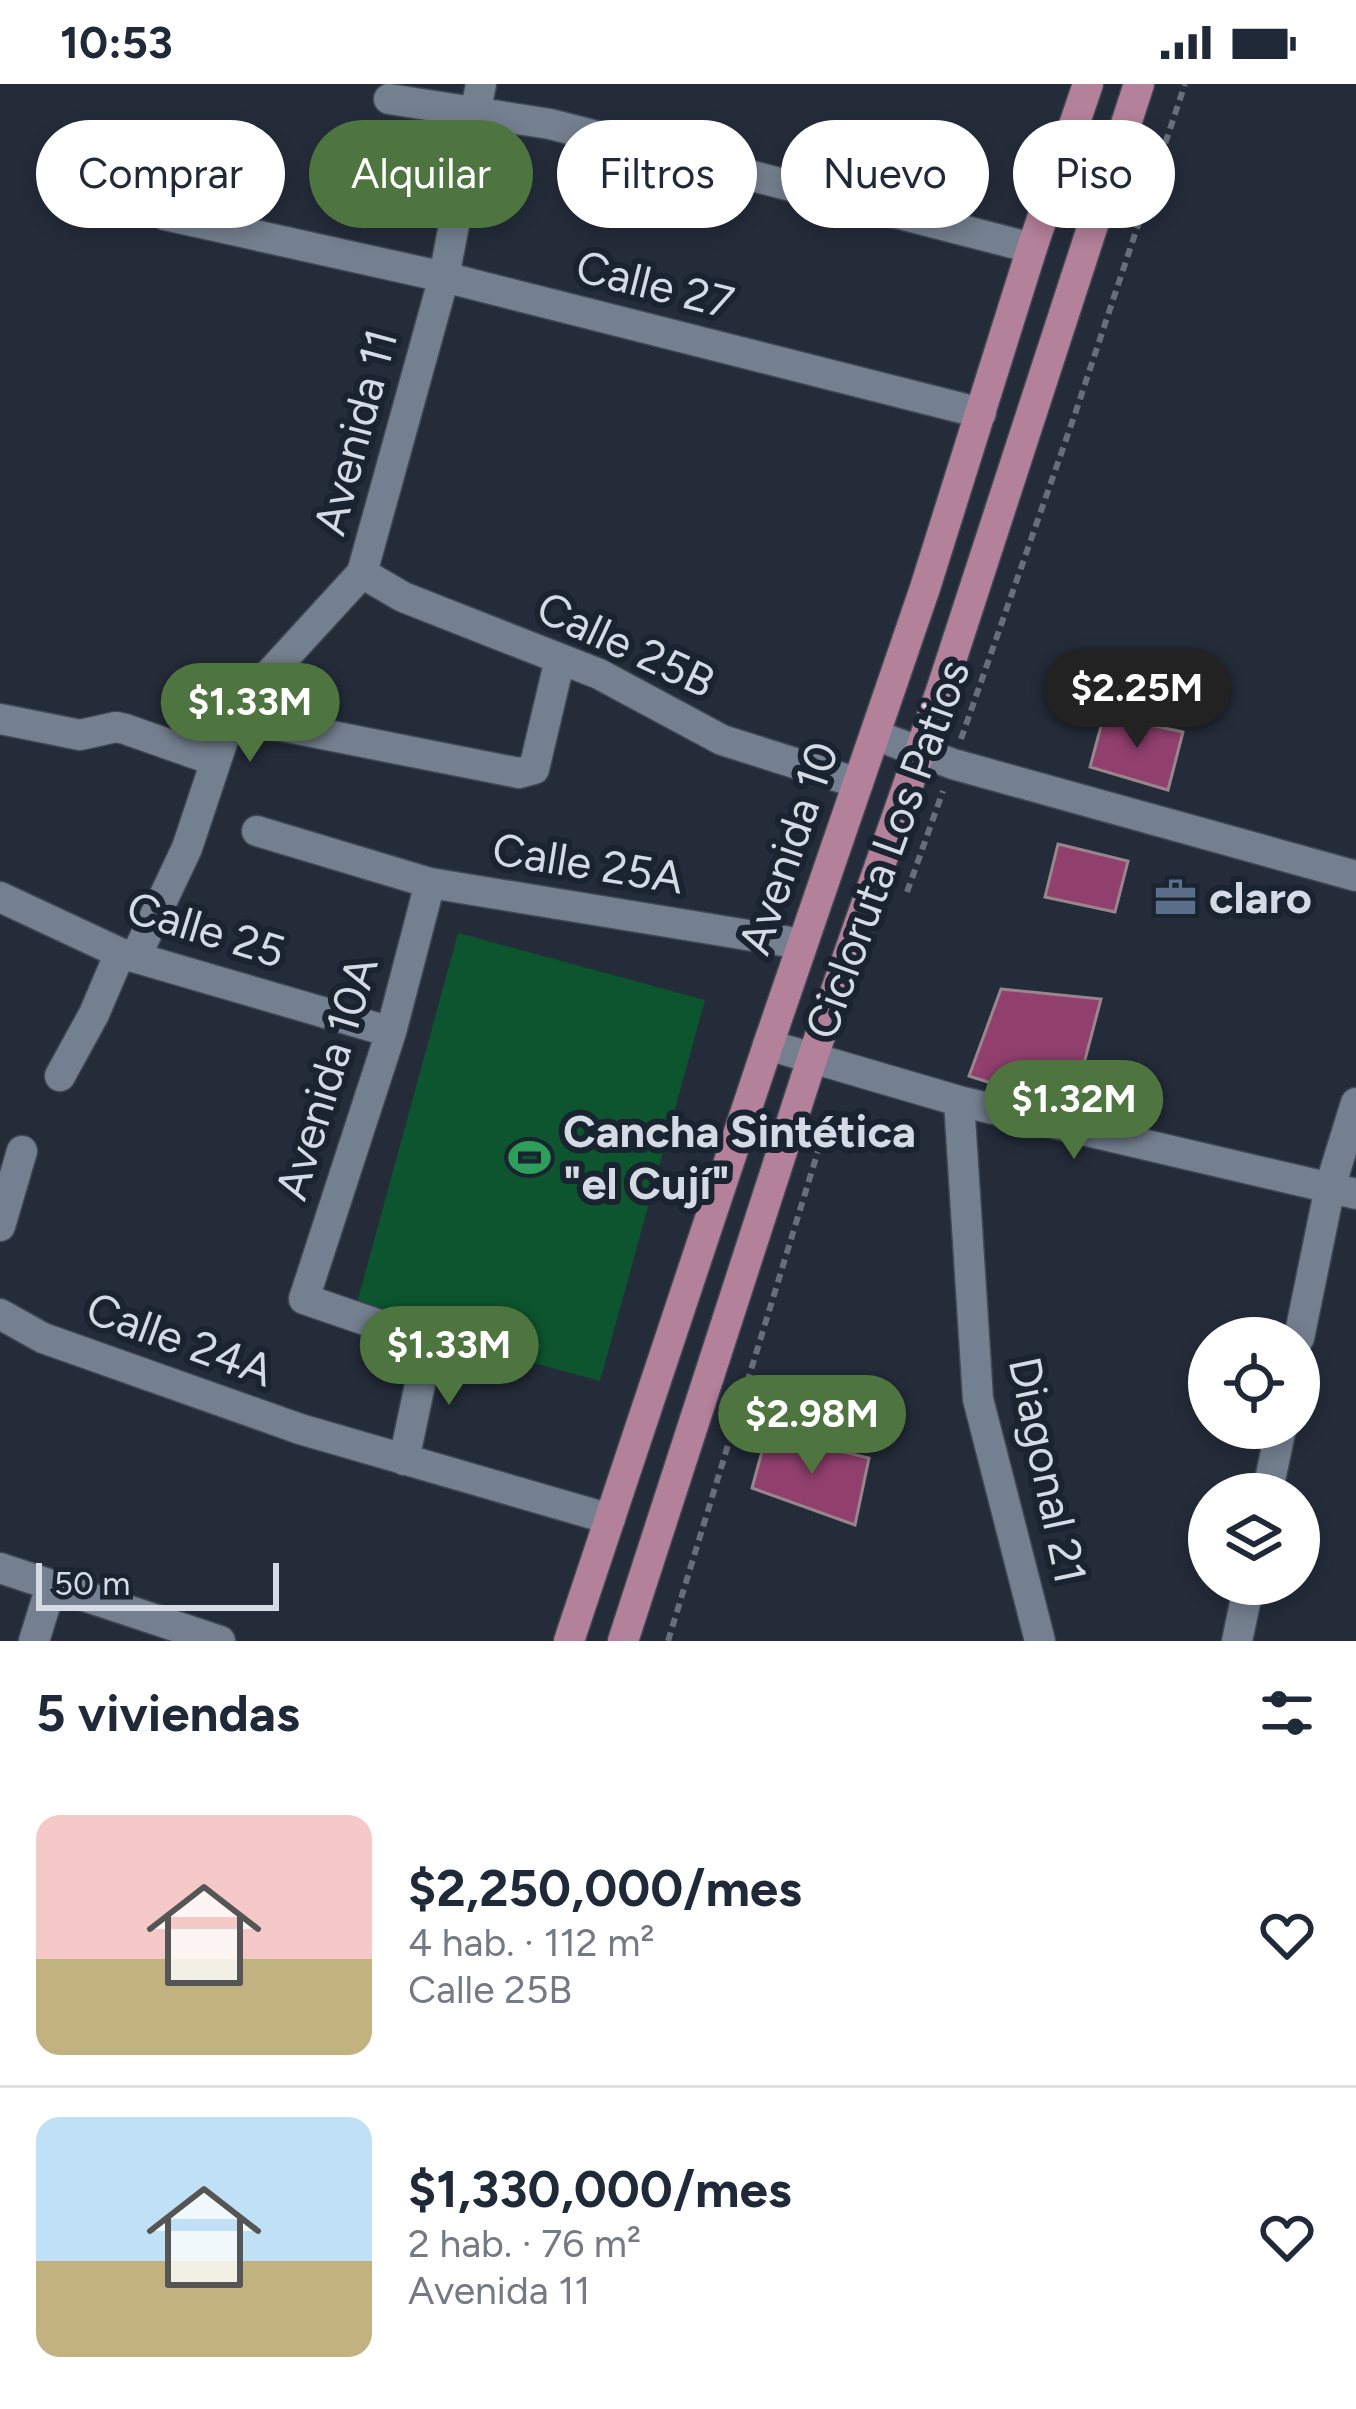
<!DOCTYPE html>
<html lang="es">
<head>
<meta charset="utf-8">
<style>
  :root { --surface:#fff; --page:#f6f6f7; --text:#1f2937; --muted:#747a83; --line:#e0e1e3; --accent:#4e743f }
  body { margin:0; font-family:Figtree,sans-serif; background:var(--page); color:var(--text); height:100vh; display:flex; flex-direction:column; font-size:45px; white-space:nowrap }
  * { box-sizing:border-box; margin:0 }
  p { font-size:39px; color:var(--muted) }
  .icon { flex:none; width:66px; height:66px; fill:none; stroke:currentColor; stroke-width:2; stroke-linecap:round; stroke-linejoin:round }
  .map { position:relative; height:1557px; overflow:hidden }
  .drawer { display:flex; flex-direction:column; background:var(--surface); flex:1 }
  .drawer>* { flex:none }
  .top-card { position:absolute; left:36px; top:36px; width:1284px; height:108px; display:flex; gap:24px }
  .buttons { position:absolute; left:1188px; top:1233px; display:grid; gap:24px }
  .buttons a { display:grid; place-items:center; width:132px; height:132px; border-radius:50%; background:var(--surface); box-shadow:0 6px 18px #0003; font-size:60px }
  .scale { position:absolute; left:36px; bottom:30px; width:243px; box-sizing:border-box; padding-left:12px; border:6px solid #d5dbe4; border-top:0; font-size:33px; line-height:42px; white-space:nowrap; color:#d5dbe4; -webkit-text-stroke:9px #1a2330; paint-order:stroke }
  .price { position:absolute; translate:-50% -102px; padding:0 27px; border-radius:42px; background:var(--accent); color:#fff; font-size:39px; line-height:78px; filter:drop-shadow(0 3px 6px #0008) }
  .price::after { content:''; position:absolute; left:50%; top:72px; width:36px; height:27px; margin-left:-18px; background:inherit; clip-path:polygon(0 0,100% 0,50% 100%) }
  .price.active { background:#222; color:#fff }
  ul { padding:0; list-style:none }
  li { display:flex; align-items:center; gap:36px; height:300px; padding:0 36px }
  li+li { border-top:3px solid var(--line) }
  li span { display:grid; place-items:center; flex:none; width:336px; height:240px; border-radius:24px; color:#555 }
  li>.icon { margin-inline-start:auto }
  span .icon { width:144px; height:144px; fill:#fffc; stroke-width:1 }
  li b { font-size:51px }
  h2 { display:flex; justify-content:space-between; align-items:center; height:144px; padding:0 36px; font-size:51px }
  .tag { padding:0 42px; border-radius:54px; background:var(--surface); box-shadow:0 6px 18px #0003; font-size:42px; line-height:108px }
  .tag.active { background:var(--accent); color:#fff }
  .status { display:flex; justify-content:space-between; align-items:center; height:84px; padding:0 60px; background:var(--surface); direction:ltr }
  .status svg { height:33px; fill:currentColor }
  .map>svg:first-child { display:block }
  .green { fill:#0c552f }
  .building { fill:#91406e; stroke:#99858e; stroke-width:3 }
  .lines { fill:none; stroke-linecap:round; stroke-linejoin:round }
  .minor-casing { stroke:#414854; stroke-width:33 }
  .major-casing { stroke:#414854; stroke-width:33 }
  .path { stroke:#686f7b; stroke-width:6; stroke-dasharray:9 6; stroke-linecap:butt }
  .minor { stroke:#747f8f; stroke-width:30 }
  .major { stroke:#b4819a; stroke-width:30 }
  .labels { text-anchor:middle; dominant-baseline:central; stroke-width:12; stroke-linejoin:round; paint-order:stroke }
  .street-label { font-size:45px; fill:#d5dbe4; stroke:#1a2330 }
  .poi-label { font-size:45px; font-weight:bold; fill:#d5dbe4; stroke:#1a2330; text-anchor:start }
</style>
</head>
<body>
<div class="status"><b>10:53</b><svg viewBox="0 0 49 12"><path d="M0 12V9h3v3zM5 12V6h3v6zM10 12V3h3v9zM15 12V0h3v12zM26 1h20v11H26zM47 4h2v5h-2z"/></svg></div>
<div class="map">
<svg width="1356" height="1557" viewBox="0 0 1356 1557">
  <rect width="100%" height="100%" fill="#242c3a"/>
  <!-- green -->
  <path class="green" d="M458,849l247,67 -105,381 -246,-67z"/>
  <!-- building -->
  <path class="building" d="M1104,631l79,17 -15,58 -78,-23z
    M1058,760l70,17 -13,51 -70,-15z
    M1001,905l100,10 -29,110 -103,-33z
    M767,1349l102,25 -14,67 -103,-37z"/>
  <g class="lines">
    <defs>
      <path id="minor" d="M389,15l161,25 482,124
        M165,131l279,62 537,136
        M362,489l41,24 196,77 123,66 136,43
        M231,632l288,57 15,-4 26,-110
        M0,635l80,16 36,-8 9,2 91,32
        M875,651l78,29 403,112
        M257,747l173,52 372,61
        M0,813l120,56 271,79
        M136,872l51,-108 44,-132 131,-143 82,-296 37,-193
        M768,961l191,56 397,93
        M60,992l34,-62 26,-61
        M959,1017l19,298 62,242
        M0,1142l22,-75
        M0,1230l43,24 257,91 310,90
        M1299,1254l31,-151 26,-84
        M404,1376l25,-118 -125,-43 87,-267 39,-149
        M1267,1410l14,-66
        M0,1484l220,73
        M34,1557l17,-55
        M1237,1557l12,-57"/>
      <path id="major" d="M569,1557l199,-596 157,-457 107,-340 56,-164
        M623,1557l189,-582 129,-368 198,-607"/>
    </defs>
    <!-- minor casing -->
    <use href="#minor" class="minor-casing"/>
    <!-- major casing -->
    <use href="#major" class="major-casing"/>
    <!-- path -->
    <path class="path" d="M961,655l114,-325 110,-330
      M907,808l36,-101
      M668,1557l158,-516"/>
    <!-- minor -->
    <use href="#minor" class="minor"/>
    <!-- major -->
    <use href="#major" class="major"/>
  </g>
  <!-- icons -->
  <defs>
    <symbol id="office-bare" viewBox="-9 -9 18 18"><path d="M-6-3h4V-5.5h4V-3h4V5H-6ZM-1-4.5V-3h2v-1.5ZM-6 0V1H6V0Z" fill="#5c6f8a" stroke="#1a2330" stroke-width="2.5" paint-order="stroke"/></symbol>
    <symbol id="stadium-bare" viewBox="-9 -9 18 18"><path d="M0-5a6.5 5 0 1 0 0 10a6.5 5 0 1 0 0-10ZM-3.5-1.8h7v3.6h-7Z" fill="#2e9e5b" stroke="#1a2330" stroke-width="2.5" paint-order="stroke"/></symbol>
  </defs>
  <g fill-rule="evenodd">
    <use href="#office-bare" x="1146" y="784" width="59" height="59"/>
    <use href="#stadium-bare" x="500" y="1044" width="59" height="59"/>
  </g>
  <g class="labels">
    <!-- street labels -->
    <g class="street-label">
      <text transform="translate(655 200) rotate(14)">Calle 27</text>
      <text transform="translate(355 348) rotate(-75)">Avenida 11</text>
      <text transform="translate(626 560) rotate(25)">Calle 25B</text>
      <text transform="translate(788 764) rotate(-71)">Avenida 10</text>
      <text transform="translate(887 765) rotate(-70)">Cicloruta Los Patios</text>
      <text transform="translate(588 779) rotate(9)">Calle 25A</text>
      <text transform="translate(206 845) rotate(17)">Calle 25</text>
      <text transform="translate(326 994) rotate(-73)">Avenida 10A</text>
      <text transform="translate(180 1255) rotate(20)">Calle 24A</text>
      <text transform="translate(1048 1386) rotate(78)">Diagonal 21</text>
    </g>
    <!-- poi labels -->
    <g class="poi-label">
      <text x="1209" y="813">claro</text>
      <text x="563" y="1047">Cancha Sintética<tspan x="563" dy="52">"el Cují"</tspan></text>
    </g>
  </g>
</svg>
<div class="buttons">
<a><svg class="icon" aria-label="locate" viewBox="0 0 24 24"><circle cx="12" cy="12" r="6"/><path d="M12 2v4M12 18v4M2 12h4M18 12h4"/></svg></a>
<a><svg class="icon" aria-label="layers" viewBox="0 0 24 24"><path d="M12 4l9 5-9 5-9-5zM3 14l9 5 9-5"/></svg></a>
</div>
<div class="scale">50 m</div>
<b class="price active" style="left:1137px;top:667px">$2.25M</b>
<b class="price" style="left:250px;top:681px">$1.33M</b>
<b class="price" style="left:1074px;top:1078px">$1.32M</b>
<b class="price" style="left:449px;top:1324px">$1.33M</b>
<b class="price" style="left:812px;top:1393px">$2.98M</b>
<div class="top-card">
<a class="tag">Comprar</a>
<a class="tag active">Alquilar</a>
<a class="tag">Filtros</a>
<a class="tag">Nuevo</a>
<a class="tag">Piso</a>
</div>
</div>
<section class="drawer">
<h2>5 viviendas<svg class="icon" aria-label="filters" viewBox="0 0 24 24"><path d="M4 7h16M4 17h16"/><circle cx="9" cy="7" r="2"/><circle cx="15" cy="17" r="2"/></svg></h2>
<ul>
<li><span style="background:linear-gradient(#f6c9c9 60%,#c2b280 0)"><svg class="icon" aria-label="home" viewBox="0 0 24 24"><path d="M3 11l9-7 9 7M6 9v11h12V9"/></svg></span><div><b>$2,250,000/mes</b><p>4 hab. · 112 m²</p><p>Calle 25B</p></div><svg class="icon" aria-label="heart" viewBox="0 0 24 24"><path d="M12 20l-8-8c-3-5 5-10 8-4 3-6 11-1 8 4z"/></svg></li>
<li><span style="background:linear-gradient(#bfe0f5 60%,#c2b280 0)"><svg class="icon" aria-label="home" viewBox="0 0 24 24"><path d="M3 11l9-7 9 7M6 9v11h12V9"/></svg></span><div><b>$1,330,000/mes</b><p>2 hab. · 76 m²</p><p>Avenida 11</p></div><svg class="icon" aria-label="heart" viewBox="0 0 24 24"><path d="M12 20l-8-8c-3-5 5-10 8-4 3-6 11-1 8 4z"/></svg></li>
</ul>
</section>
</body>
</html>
